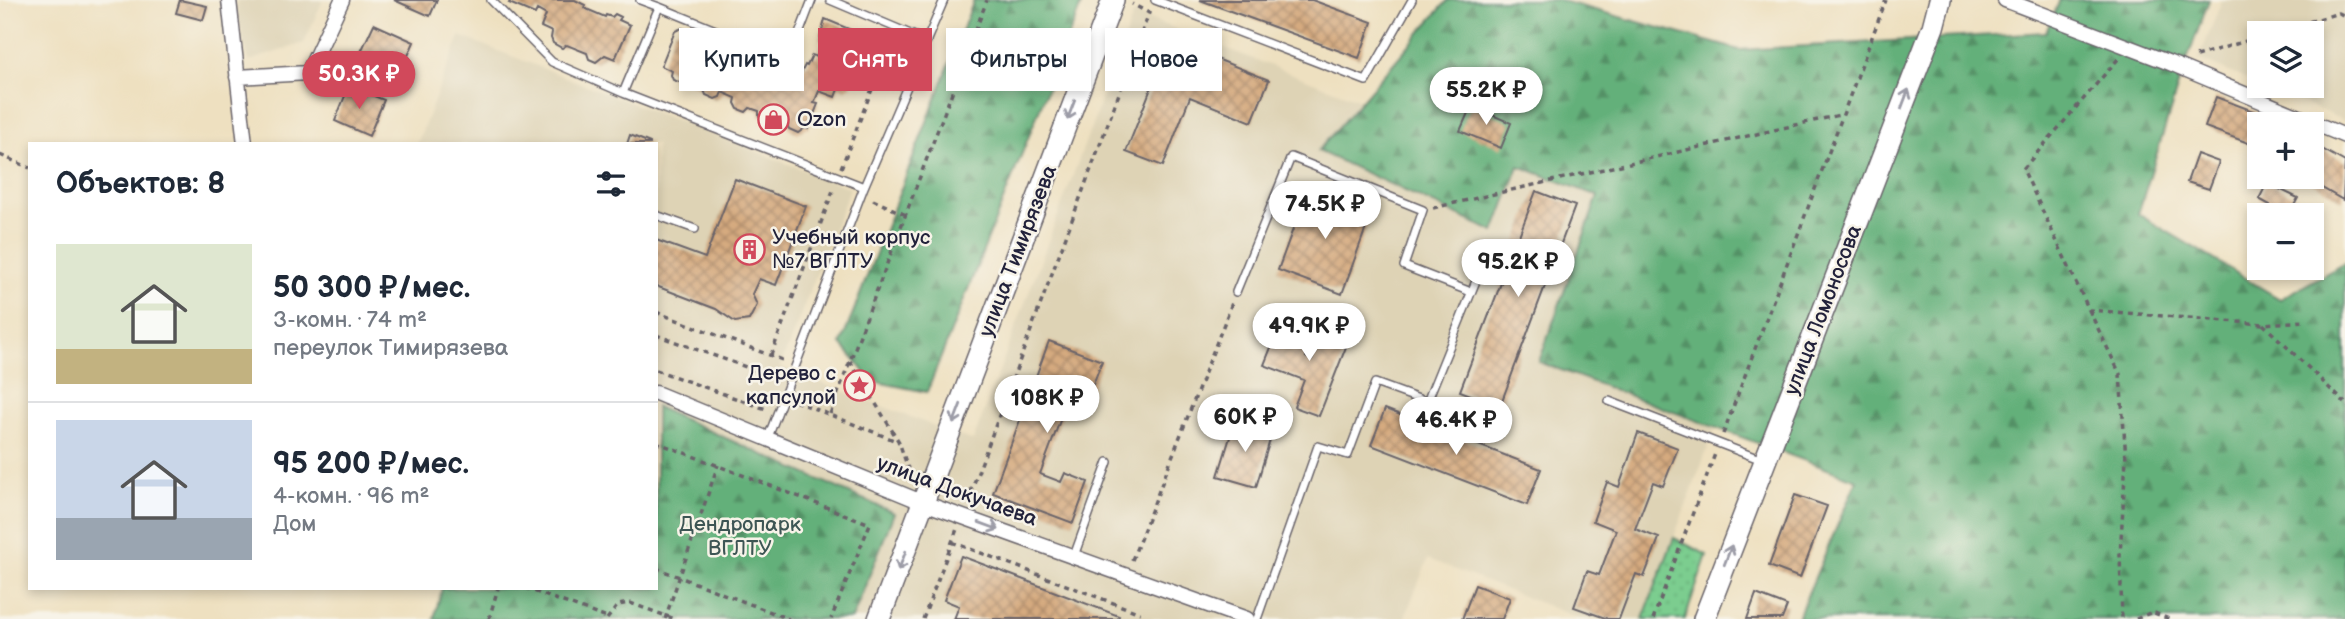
<!DOCTYPE html>
<html lang="ru">
<head>
<meta charset="utf-8">
<style>
  :root { --surface:#fff; --page:#f2f2f3; --text:#1f2937; --muted:#747a83; --line:#e0e1e3; --accent:#d1495b }
  body { margin:0; font-family:"Balsamiq Sans",sans-serif; background:var(--page); color:var(--text); height:100vh; display:flex; flex-direction:column; font-size:26px; white-space:nowrap }
  * { box-sizing:border-box; margin:0 }
  p { font-size:23px; color:var(--muted) }
  .icon { flex:none; width:38px; height:38px; fill:none; stroke:currentColor; stroke-width:2; stroke-linecap:round; stroke-linejoin:round }
  .map { position:relative; flex:1; overflow:hidden }
  .sheet { position:absolute; left:28px; top:142px; width:630px; height:448px; display:flex; flex-direction:column; background:var(--surface); border-radius:0px; box-shadow:0 4px 10px #0003 }
  .sheet>* { flex:none }
  .banner { position:absolute; left:679px; top:28px; width:665px; height:63px; display:flex; gap:14px }
  .controls { position:absolute; left:2247px; top:21px; display:grid; gap:14px }
  .controls a { display:grid; place-items:center; width:77px; height:77px; border-radius:0px; background:var(--surface); box-shadow:0 4px 10px #0003; font-size:35px }
  .price { position:absolute; translate:-50% -60px; padding:0 16px; border-radius:24px; background:#fff; color:#222; font-size:23px; line-height:46px; filter:drop-shadow(0 2px 4px #0008) }
  .price::after { content:''; position:absolute; left:50%; top:42px; width:21px; height:16px; margin-left:-10px; background:inherit; clip-path:polygon(0 0,100% 0,50% 100%) }
  .price.on { background:var(--accent); color:#fff }
  ul { padding:0; list-style:none }
  li { display:flex; align-items:center; gap:21px; height:175px; padding:0 28px }
  li+li { border-top:2px solid var(--line) }
  li span { display:grid; place-items:center; flex:none; width:196px; height:140px; border-radius:0px; color:#555 }
  li>.icon { margin-inline-start:auto }
  span .icon { width:84px; height:84px; fill:#fffc; stroke-width:1 }
  li b { font-size:30px }
  h2 { display:flex; justify-content:space-between; align-items:center; height:84px; padding:0 28px; font-size:30px }
  .tag { padding:0 24px; border-radius:0px; background:var(--surface); box-shadow:0 4px 10px #0003; font-size:24px; line-height:63px }
  .tag.on { background:var(--accent); color:#fff }
  .map>svg:first-child { display:block }
  .built { fill:#ded3b5 }
  .forest { fill:url(#forest-firs); stroke:#43695a; stroke-width:2 }
  .park { fill:url(#park-dots); stroke:#4e7865; stroke-width:2 }
  .building { fill:url(#building-cross-hatch) }
  .lines { fill:none; stroke-linecap:round; stroke-linejoin:round }
  .service-casing { stroke:#69646a; stroke-width:10 }
  .minor-casing { stroke:#69646a; stroke-width:17 }
  .secondary-casing { stroke:#69646a; stroke-width:24 }
  .path { stroke:#69646a; stroke-width:3.5; stroke-dasharray:5 5; stroke-linecap:butt }
  .service { stroke:#fff; stroke-width:7 }
  .minor { stroke:#fff; stroke-width:14 }
  .secondary { stroke:#fff; stroke-width:21 }
  .oneway { stroke:#9c9ca7 }
  .labels { text-anchor:middle; dominant-baseline:central; stroke-width:5; stroke-linejoin:round; paint-order:stroke }
  .poi-label { font-size:21px; fill:#22223b; stroke:#f7f3e8; text-anchor:start }
  .street-label { font-size:21px; fill:#22223b; stroke:#f7f3e8 }
  .park-label { font-size:21px; fill:#3d5554; stroke:#f7f3e8 }
</style>
</head>
<body>
<div class="map">
<svg width="2345" height="619" viewBox="0 0 2345 619">
  <defs>
    <pattern id="forest-firs" width="22" height="20" patternUnits="userSpaceOnUse" patternTransform="scale(1.75)"><rect width="22" height="20" fill="#64b07a"/><path d="M5 1l3.5 6h-7zM16 11l3.5 6h-7z" fill="#528f65"/></pattern>
    <pattern id="park-dots" width="8" height="8" patternUnits="userSpaceOnUse" patternTransform="scale(1.75)"><rect width="8" height="8" fill="#7bcd8f"/><path d="M2 2h.1M6 6h.1" fill="none" stroke="#6ab07c" stroke-width="1.8" stroke-linecap="round"/></pattern>
    <pattern id="building-cross-hatch" width="8" height="8" patternUnits="userSpaceOnUse" patternTransform="scale(1.75)"><rect width="8" height="8" fill="#d5aa7f"/><path d="M0 0l8 8M0 8l8-8" fill="none" stroke="#ac8a69"/></pattern>
  </defs>
  <rect width="100%" height="100%" fill="#f7f3e8"/>
  <filter id="ink" filterUnits="userSpaceOnUse"><feTurbulence type="fractalNoise" baseFrequency=".0143" numOctaves="2"/><feDisplacementMap in="SourceGraphic" scale="14" xChannelSelector="R" yChannelSelector="G"/><feConvolveMatrix kernelMatrix="1 2 1 2 8 2 1 2 1" color-interpolation-filters="sRGB"/></filter>
  <filter id="wash" filterUnits="userSpaceOnUse"><feTurbulence type="fractalNoise" baseFrequency=".00686" numOctaves="4" result="noise"/><feDisplacementMap in="SourceGraphic" scale="28" xChannelSelector="R" yChannelSelector="G"/><feGaussianBlur stdDeviation="1.57" result="paint"/><feColorMatrix in="noise" values="0 0 0 0 0 0 0 0 0 0 0 0 0 0 0 0 0 1.4 0 .05"/><feComposite in="paint" operator="in"/></filter>
  <g filter="url(#wash)">
    <rect width="100%" height="100%" fill="#eee0c0"/>
    <!-- built -->
    <path class="built" d="M237,0h86l-19,43 -55,18 -11,-42z
      M2222,0h123v121l-83,-35h50v-53h-53v52l-60,-26z
      M1134,13l542,209 41,202 -74,195h-62l-153,-60 -24,60h-960l212,-31v-444h-239l43,-108 390,152 -70,179 193,74z"/>
    <!-- forest -->
    <path class="forest" d="M974,0h109l-156,392 -55,-11 -31,-37z
      M1448,0h111l180,50 307,-18 14,-32h149l-28,76 -43,138 142,85 65,-36v356h-548l60,-139 -318,-118 59,-166 -79,-30 -25,66 -176,-81z
      M656,407l238,106 -42,106h-418l8,-31h214z"/>
    <!-- park -->
    <path class="park" d="M1674,538l33,17 -22,64h-42z"/>
    <g id="blocks">
      <!-- building -->
      <path class="building" d="M180,0l27,6 -4,14 -27,-7z
        M394,0h43l-7,16z
        M511,0h64l10,5 -1,3 21,9 1,-2 6,2 3,-3 6,3 -2,3 11,5 -15,34 -10,-4 -9,7 -7,-3 -2,-6 -20,-8 -5,3 -9,-5 -2,-5 1,-6 -11,-5 5,-12 -9,-5 -2,4 -26,-11z
        M1200,0h112l60,22 -13,36z
        M825,19l36,15 5,5 2,7 -17,40 -5,3 -7,-2 -4,10 -16,-6 -5,12 4,1 -10,25 -3,-1 -7,5 -9,-4 -2,-5 -28,-8v-5l-9,-3 -4,4 -8,-3 -3,-6 1,-5 -14,-6 -2,5 -5,2 -9,-4 -2,-5 -18,-9 -4,2 -9,-3 -2,-5 1,-4 -11,-5 14,-35 7,-3 11,4 1,4 10,5 -1,2 20,9 1,-2 7,3 1,-2 9,3 -1,2 23,10 -2,4 31,13 2,-3 3,1 8,-16 2,1 5,-11 5,2 7,-17 -4,-1z
        M374,24l40,18 -14,32 -41,-18z
        M1170,40l99,40 -17,42 -62,-25 -27,69 -37,-14z
        M349,86l35,14 -15,36 -34,-15z
        M2216,97l56,21 -2,6h-11v23l-54,-20z
        M1471,106l40,17 -10,25 -41,-17z
        M630,135l20,8v1h-23z
        M2315,145l30,17 -2,38 -40,-23h9v-27z
        M2197,154l22,8 -10,27 -22,-7z
        M735,179l71,27 -30,79 -17,-6 -7,15 5,11 -8,15 -14,2 -19,-13 -60,-23v-46l49,18z
        M2267,183l31,15 -9,17h-24l5,-10 -11,-6z
        M1308,188l64,23 -30,83 -64,-24z
        M1536,191l39,15 -75,200 -40,-15z
        M1326,324l25,10 -32,82 -25,-9 10,-27 -40,-15 16,-40 33,13 -7,19 6,3z
        M1049,341l53,20 -15,39 -17,-6 -30,80 21,8 4,-9 23,9 -15,41 -80,-30z
        M1385,409l156,60 -14,36 -156,-60z
        M1235,421l37,12 -16,54 -38,-11z
        M1638,433l40,15 -15,38 -10,-4 -18,47 24,9 -15,39 -8,-3 -17,45h-11l-34,-12 13,-36 12,4 17,-45 -23,-9 14,-39 12,5z
        M1795,495l32,11 -27,72 -31,-12z
        M961,556l158,60 -1,3h-164l5,-13 -15,-6z
        M1475,585l35,13 -8,21h-40z
        M1756,594l31,12 -5,13h-35z"/>
    </g>
  </g>
  <g filter="url(#ink)">
    <use href="#blocks" fill-opacity="0" stroke="#69646a" stroke-width="2"/>
    <g class="lines">
      <defs>
        <path id="service" d="M491,0l61,62 71,31
          M640,0l19,7
          M812,0l-23,60 -130,-53 -36,86 241,94
          M830,0l97,41
          M1155,0l211,81 46,-81
          M656,215l39,14
          M1236,292l55,-135 132,53 -19,56 67,26
          M1609,401l153,59
          M767,440l97,-253 80,-187
          M1074,556l34,-94
          M1257,619l61,-173 30,9 27,-72 52,19 55,-136"/>
        <path id="minor" d="M229,0l16,144
          M2005,0l165,63 175,73
          M237,77l71,-4 34,-73
          M656,393l268,110 323,116"/>
        <path id="secondary" d="M879,619l234,-619
          M1704,619l229,-592 7,-27"/>
      </defs>
      <!-- service casing -->
      <use href="#service" class="service-casing"/>
      <!-- minor casing -->
      <use href="#minor" class="minor-casing"/>
      <!-- secondary casing -->
      <use href="#secondary" class="secondary-casing"/>
      <!-- path -->
      <path class="path" d="M2271,33l68,-20 6,3
        M2196,56l63,-19
        M2118,59l-95,110 66,141 174,14 43,-3
        M0,155l30,13
        M841,168l48,-122
        M873,200l33,15
        M1433,208l411,-94
        M2089,310l31,64 6,85 -6,96 2,64
        M656,312l129,49
        M2263,324l82,79
        M656,335l121,43
        M771,355l63,-167
        M850,361l49,81 12,35
        M656,370l110,39
        M795,401l104,41
        M830,414l157,-414
        M1723,434l163,-434
        M656,442l214,82 -39,95
        M967,502l182,-489 -17,-9
        M952,542l188,71
        M1132,560l100,-257
        M656,568l133,51
        M525,588l82,30
        M489,619l9,-31
        M607,619l11,-14 12,-2 45,16
        M665,619l53,-154
        M923,619l34,-90
        M1653,619l62,-165
        M2136,619l16,-7 17,7"/>
      <!-- service -->
      <use href="#service" class="service"/>
      <!-- minor -->
      <use href="#minor" class="minor"/>
      <!-- secondary -->
      <use href="#secondary" class="secondary"/>
    </g>
    <!-- one-way arrows -->
    <defs><path id="oneway-shaft" d="M-6 0H5M1.5-3L5.5 0L1.5 3" fill="none" stroke-width="1.6" stroke-linecap="round" stroke-linejoin="round" transform="scale(1.75)"/></defs>
    <g class="oneway">
      <use href="#oneway-shaft" transform="translate(1905 99) rotate(-69)"/>
      <use href="#oneway-shaft" transform="translate(1071 110) rotate(111)"/>
      <use href="#oneway-shaft" transform="translate(957 414) rotate(111)"/>
      <use href="#oneway-shaft" transform="translate(989 526) rotate(20)"/>
      <use href="#oneway-shaft" transform="translate(1728 555) rotate(-69)"/>
      <use href="#oneway-shaft" transform="translate(902 561) rotate(111)"/>
    </g>
  </g>
  <!-- icons -->
  <defs>
    <symbol id="shop-ring" viewBox="-11 -11 22 22"><circle r="9.5" fill="#f7f3e8" stroke="#d1495b" stroke-width="1.5"/><path d="M-5-2.5h2.3a2.7 3.5 0 0 1 5.4 0H5L5.5 6h-11ZM-1.5-2.5h3a1.5 2.3 0 0 0-3 0Z" fill="#d1495b"/></symbol>
    <symbol id="building-ring" viewBox="-11 -11 22 22"><circle r="9.5" fill="#f7f3e8" stroke="#d1495b" stroke-width="1.5"/><path d="M-4-6H4V6H1V3H-1V6H-4ZM-2.5-4.3h1.7v1.8h-1.7ZM.8-4.3h1.7v1.8H.8ZM-2.5-1h1.7V.8h-1.7ZM.8-1h1.7V.8H.8Z" fill="#d1495b"/></symbol>
    <symbol id="sight-ring" viewBox="-11 -11 22 22"><circle r="9.5" fill="#f7f3e8" stroke="#d1495b" stroke-width="1.5"/><path d="M0-6L1.8-2.2L6-1.7L2.9 1.2L3.7 5.4L0 3.3L-3.7 5.4L-2.9 1.2L-6-1.7L-1.8-2.2Z" fill="#d1495b"/></symbol>
  </defs>
  <g fill-rule="evenodd">
    <use href="#shop-ring" x="756" y="102" width="35" height="35"/>
    <use href="#building-ring" x="732" y="232" width="35" height="35"/>
    <use href="#sight-ring" x="842" y="368" width="35" height="35"/>
  </g>
  <g class="labels">
    <!-- poi labels -->
    <g class="poi-label">
      <text x="797" y="119">Ozon</text>
      <text x="772" y="237">Учебный корпус<tspan x="772" dy="24">№7 ВГЛТУ</tspan></text>
      <text x="836" y="373" text-anchor="end">Дерево с<tspan x="836" dy="24">капсулой</tspan></text>
    </g>
    <!-- street labels -->
    <g class="street-label">
      <text transform="translate(1018 251) rotate(-69)">улица Тимирязева</text>
      <text transform="translate(1823 310) rotate(-69)">улица Ломоносова</text>
      <text transform="translate(957 491) rotate(20)">улица Докучаева</text>
    </g>
    <!-- park labels -->
    <g class="park-label">
      <text x="740" y="524">Дендропарк<tspan x="740" dy="24">ВГЛТУ</tspan></text>
    </g>
  </g>
</svg>
<div class="controls">
<a><svg class="icon" aria-label="layers" viewBox="0 0 24 24"><path d="M12 4l9 5-9 5-9-5zM3 14l9 5 9-5"/></svg></a>
<a>+</a>
<a>−</a>
</div>
<b class="price on" style="left:359px;top:111px">50.3K ₽</b>
<b class="price" style="left:1486px;top:127px">55.2K ₽</b>
<b class="price" style="left:1325px;top:241px">74.5K ₽</b>
<b class="price" style="left:1518px;top:299px">95.2K ₽</b>
<b class="price" style="left:1309px;top:363px">49.9K ₽</b>
<b class="price" style="left:1047px;top:435px">108K ₽</b>
<b class="price" style="left:1245px;top:454px">60K ₽</b>
<b class="price" style="left:1456px;top:457px">46.4K ₽</b>
<div class="banner">
<a class="tag">Купить</a>
<a class="tag on">Снять</a>
<a class="tag">Фильтры</a>
<a class="tag">Новое</a>
</div>
<section class="sheet">
<h2>Объектов: 8<svg class="icon" aria-label="filters" viewBox="0 0 24 24"><path d="M4 7h16M4 17h16"/><circle cx="9" cy="7" r="2"/><circle cx="15" cy="17" r="2"/></svg></h2>
<ul>
<li><span style="background:linear-gradient(#dfe7d0 75%,#c2b280 0)"><svg class="icon" aria-label="home" viewBox="0 0 24 24"><path d="M3 11l9-7 9 7M6 9v11h12V9"/></svg></span><div><b>50 300 ₽/мес.</b><p>3-комн. · 74 m²</p><p>переулок Тимирязева</p></div></li>
<li><span style="background:linear-gradient(#c9d6e8 70%,#9aa5b1 0)"><svg class="icon" aria-label="home" viewBox="0 0 24 24"><path d="M3 11l9-7 9 7M6 9v11h12V9"/></svg></span><div><b>95 200 ₽/мес.</b><p>4-комн. · 96 m²</p><p>Дом</p></div></li>
</ul>
</section>
</div>
</body>
</html>
